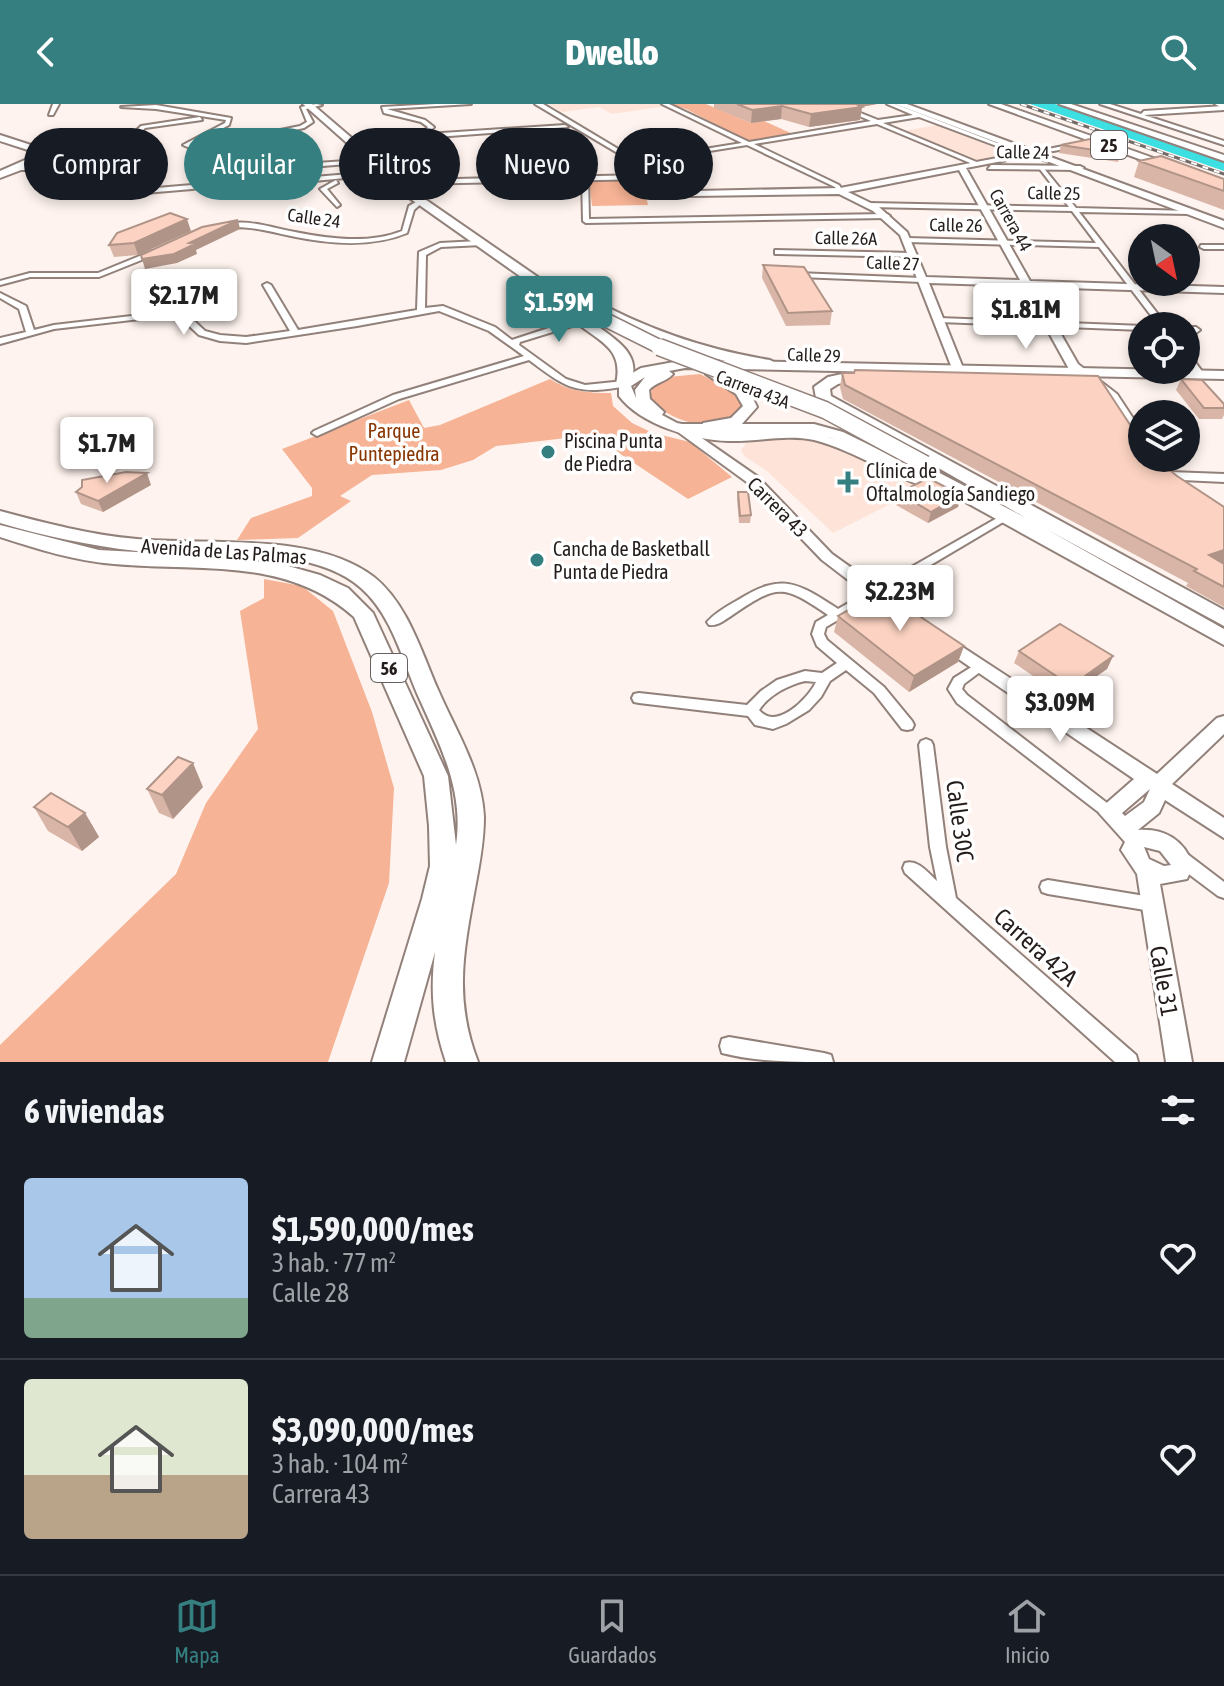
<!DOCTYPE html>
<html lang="es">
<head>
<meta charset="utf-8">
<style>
  :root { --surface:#171b24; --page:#242831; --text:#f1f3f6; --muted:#9ea1a6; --line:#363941; --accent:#367f80 }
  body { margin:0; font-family:"Asap Condensed",sans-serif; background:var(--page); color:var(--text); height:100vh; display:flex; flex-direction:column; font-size:30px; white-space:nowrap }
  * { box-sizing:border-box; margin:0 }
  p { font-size:26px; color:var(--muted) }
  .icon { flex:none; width:44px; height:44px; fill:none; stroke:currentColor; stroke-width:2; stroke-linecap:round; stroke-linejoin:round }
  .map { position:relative; height:958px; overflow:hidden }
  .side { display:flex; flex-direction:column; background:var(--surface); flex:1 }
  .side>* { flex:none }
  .top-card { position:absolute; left:24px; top:24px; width:800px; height:72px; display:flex; gap:16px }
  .needle { width:52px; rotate:147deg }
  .controls { position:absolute; left:1128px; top:120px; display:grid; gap:16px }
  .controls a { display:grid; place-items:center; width:72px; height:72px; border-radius:50%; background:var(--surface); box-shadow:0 4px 12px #0003; font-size:40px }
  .price { position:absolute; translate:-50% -68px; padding:0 18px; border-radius:8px; background:#fff; color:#222; font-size:26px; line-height:52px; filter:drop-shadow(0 2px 4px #0008) }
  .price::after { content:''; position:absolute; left:50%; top:48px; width:24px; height:18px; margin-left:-12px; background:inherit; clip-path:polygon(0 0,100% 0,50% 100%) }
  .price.active { background:var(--accent); color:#fff }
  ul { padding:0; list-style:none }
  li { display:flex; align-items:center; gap:24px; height:200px; padding:0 24px }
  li+li { border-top:2px solid var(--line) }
  li span { display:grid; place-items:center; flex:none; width:224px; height:160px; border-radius:8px; color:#555 }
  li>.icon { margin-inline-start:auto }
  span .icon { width:96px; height:96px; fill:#fffc; stroke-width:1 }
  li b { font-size:34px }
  h2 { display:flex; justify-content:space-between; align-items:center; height:96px; padding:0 24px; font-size:34px }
  .chip { padding:0 28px; border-radius:36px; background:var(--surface); box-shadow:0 4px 12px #0003; font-size:28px; line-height:72px }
  .chip.active { background:var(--accent); color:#fff }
  header { display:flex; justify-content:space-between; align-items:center; height:104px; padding:0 24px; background:var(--accent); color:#fff; font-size:36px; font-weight:800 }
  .tabs { display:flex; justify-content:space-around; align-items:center; height:112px; border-top:2px solid var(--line); background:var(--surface); font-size:22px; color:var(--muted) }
  .tabs a { display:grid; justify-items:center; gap:4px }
  .tabs .active { color:var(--accent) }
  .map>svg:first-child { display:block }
  .built { fill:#fee3d8 }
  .green { fill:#f6b395 }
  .water { fill:#3cdfe2 }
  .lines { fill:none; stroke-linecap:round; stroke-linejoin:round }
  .minor-casing { stroke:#92817a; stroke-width:4 }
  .tertiary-casing { stroke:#92817a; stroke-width:4 }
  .secondary-casing { stroke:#92817a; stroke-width:4 }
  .primary-casing { stroke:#92817a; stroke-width:4 }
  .trunk-casing { stroke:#92817a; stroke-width:4 }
  .minor { fill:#fff; fill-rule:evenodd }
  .tertiary { fill:#fff; fill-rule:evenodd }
  .secondary { fill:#fff; fill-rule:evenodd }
  .primary { fill:#fff; fill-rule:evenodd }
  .trunk { fill:#fff; fill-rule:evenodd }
  .rail-casing { stroke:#726a67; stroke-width:3 }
  .rail { stroke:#fff; stroke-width:2; stroke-dasharray:6; stroke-linecap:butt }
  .primary-bridge-far1-casing { stroke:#92817a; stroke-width:16; stroke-linecap:butt }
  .primary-bridge-casing { stroke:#92817a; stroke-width:19; stroke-linecap:butt }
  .primary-bridge-far1 { stroke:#fff; stroke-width:13 }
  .primary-bridge { stroke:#fff; stroke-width:16 }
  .wall { fill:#d9b5a7 }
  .shaded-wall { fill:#b09488 }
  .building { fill:#fcd3c2; stroke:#b09488; stroke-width:2 }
  .poi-dot { fill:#367f80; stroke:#fff; stroke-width:3 }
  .labels { text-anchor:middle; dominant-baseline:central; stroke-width:7; stroke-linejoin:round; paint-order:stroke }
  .shield { fill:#fff; stroke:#66615f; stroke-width:2 }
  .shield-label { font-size:18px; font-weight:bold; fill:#241d1b }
  .far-street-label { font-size:18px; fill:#241d1b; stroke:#fff }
  .park-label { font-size:20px; fill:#893500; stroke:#fff }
  .poi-label { font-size:20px; fill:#241d1b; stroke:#fff; text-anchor:start }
  .street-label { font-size:20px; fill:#241d1b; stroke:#fff }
  .near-street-label { font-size:24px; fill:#241d1b; stroke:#fff }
</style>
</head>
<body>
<header><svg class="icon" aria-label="back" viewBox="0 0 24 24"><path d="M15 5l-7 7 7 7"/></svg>Dwello<svg class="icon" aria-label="search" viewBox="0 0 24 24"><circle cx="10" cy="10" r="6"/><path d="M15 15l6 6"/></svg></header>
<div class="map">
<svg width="1224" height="958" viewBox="0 0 1224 958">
  <rect width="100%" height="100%" fill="#fef3ee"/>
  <!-- built -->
  <path class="built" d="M549,0h115l3,2 -55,8 -13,-7 -37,5z
    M937,21l77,30 -36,7 -75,-31z
    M816,335l13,3 54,28 43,16 -93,47 -66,-62 -23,-15 -3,-6 6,-8 13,-2z"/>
  <!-- green -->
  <path class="green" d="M668,0h38l45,19 13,-2 31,14 -48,6 -61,-32z
    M642,75l6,26 -56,1 -3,-26z
    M700,270l24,12 18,16v8c-24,26 -71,13 -92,-11l3,-15 15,-7z
    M550,275c20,13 38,14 61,14l2,13 19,17 21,10 37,9 42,35 -44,22 -96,-64 -96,11 -23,14 -32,10 -69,5 -32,21 11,5 -53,37 -61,2 14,-22 61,-22v-8l-30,-39 127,-49 15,28 16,-3z
    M264,475l38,7 31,25 39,101 22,76 -5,95 -61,179h-328v-17l176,-171 30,-71 52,-74 -18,-118 24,-13z"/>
  <!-- water -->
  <path class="water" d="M1030,0h25l169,58v9z"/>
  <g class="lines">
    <defs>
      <path id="minor" d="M53,0h6l-6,11h-4z
        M316,0l6,1 -16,4 7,13 -9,6 -107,23 -14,-6 42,-22 1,-3 -70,-11 -35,-2 35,-2 75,13 -2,7 -38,20 6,2 103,-21 7,-4 -6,-15z
        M436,0h35l-84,5 38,11 9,7 -7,7 138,-9 3,2 -145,11 -30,28h-4v-2l39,-37 -7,-5 -37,-9 -2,-6z
        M662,0h7l80,38 122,-21 -40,-17h7l40,16 35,-5 -26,-11h8l131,50 -5,1 -102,-38 -36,6 96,40v2h-4l-98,-41 -123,20 85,41 4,6 -3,2 -5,-6 -88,-42 -113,18 2,-3 106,-17z
        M200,13l2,3 -57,8 -3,3 -2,11c-38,20 -76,29 -119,28l-3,-2 3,-2c41,2 78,-7 114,-26l1,-9 5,-5z
        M1073,40l2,3 -38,7 -3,-2z
        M375,55l-2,3 -114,9 -3,-2 3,-2z
        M1042,62l34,42 115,3 1,1 -3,2 -110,-2 88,114h-8l-60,-79 -192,-5 -4,-2 4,-2 189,5 -24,-32 -203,-4 -3,-2 3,-2 200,4 -30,-39z
        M385,67l2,3 -73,7 -59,-4 -63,12 -71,6 -3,-2 3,-2 71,-6 63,-12 59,4z
        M585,71l3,2 1,42 298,-5 3,2 -3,2 -301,5 -3,-2 -1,-44z
        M336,76l2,3 -11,6 13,16 -3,2 -17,-18z
        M421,95l3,2 -10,9 -7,23c-36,15 -78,11 -116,3 -23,-5 -43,-11 -67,-8l-3,-2c22,-9 51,2 74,6 35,7 74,12 107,-1l7,-25z
        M479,137h3v4l-41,2 -15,8 -1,53 18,-2 52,21 17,13 67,-22h6v4l-65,20 -1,3 47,34 19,6 39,-4 5,3 -2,2c-50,9 -58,4 -98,-26l-130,39 -82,37 -5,-3 2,-2 79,-36 131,-39 -35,-25 -50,-20 -82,15 -111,17 -26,-2 -21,-6 -13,-12 -20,-7 -112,13 -54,15v-6l26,-6 -7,-23 -19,-11v-5l26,13 8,24 20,-5 112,-13 26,7 13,12 15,4 26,2 44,-6 -27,-46 4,-2 4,2 27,45 119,-20 2,-58 21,-9z
        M1201,141h23v4h-20l-4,-2z
        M775,146l138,3 4,2 -4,2 -135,-3h-3z
        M152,147l7,2 -60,24h-69l-30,8v-4l30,-8h68z
        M797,169l125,5 4,2 -4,2 -122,-5h-3z
        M936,214h3l205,8h-2v4l-203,-8 -4,-2z
        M1186,223h10l4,3 -4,3h-10z
        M1186,249l3,1 15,20 -1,2h-6l-11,-14z
        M1006,409l4,1 2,2 -2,2 -184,109 -2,7 3,6 57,47 28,34 2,4 -2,4 -5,1 -5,-1 -28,-36 -28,-23 -16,11 -9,16 -12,13 -23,14 -13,5 -18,-4 -7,-9 -109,-13 -5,-1 -2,-4 2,-4 5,-1 108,12 14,-14 16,-11 28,-9 17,2 15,-10 -20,-17 -5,-12 4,-12 12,-7c-46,-31 -50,-31 -97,1 -8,5 -13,10 -22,9l-2,-3c8,-9 20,-16 31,-22 44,-28 60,-17 100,9zM805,577l11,1c-8,17 -40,49 -57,28 10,-15 29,-25 46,-29z
        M981,557l5,2 2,3 -24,18 -2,5 5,6 153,118 3,4 -3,4 -5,2 -5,-2 -153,-118 -9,-14 6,-11z
        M926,635l5,2 2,4 13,102 10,51 180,157 2,7h-23l-210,-189 -2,-5 2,-5c13,-4 23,10 32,18l-7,-34 -11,-102 2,-4z
        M1180,747l6,2 38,29v16l-6,-2 -44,-33 -2,-5 2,-5z
        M1048,776l103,17 6,2 2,5 -2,5 -6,2 -103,-17 -6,-2 -2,-5 2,-5z
        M729,933l95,16 7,2 2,7c-35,0 -77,0 -111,-9l-2,-7 2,-7z"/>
      <path id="tertiary" d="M535,0h8l137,82 16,5 144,-3 194,-37v4l-68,13 64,113 194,6v6l-190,-6 44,77 39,30 25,38v14l-5,-1 -31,-49 -37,-27 -46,-83 -94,-3 38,95 -6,4 -4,-1 -57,-146 -27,-24 -34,-17 -147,2 -18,-6 -21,-16zM959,66l61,110 -94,-3 -19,-45 -28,-25 -31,-15z
        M1100,0h10l31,10 3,-3 80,-5v4l-80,5 80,26v4z
        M991,61l89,1 4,2 -4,2 -92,-1z
        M643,71l3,4 -235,5 -4,-2 4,-2z
        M683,321l75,52 74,77 66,47 2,4 -2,4h-12l-64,-49 -74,-77 -70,-51 -2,-3z
        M1145,354h14l11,14 54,2v8l-63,-3z
        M944,531l213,139 60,-56 7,-2v18l-52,50 52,34v20l-59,-38 -6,13 -21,17c26,-2 47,10 55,36l-6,13 -27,5 32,178h-26l-29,-188 -16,-24 4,-8 -26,-29 3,-6 32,-28 -196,-134 -3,-4 3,-4zM1150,685l-6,13 -19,14 -3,-3zM1144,743l16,4 11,14 -7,1 -15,-7z"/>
      <path id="secondary" d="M685,256l539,11v8l-539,-11 -16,3 4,3c-7,8 -17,8 -24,16l1,9 14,13 -2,3 15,8 25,5 1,-5 28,-5 12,-12 -7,-12 -30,-20 2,-3c21,-2 42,18 49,36l-16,18 -29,5 14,3 58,-3 32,2 134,53 2,3 -8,5c-44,-11 -87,-42 -130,-53 -28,-6 -58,2 -86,1 -35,-1 -87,-16 -109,-45v-15l22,-13zM645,273l-10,13 1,8 -5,-12z"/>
      <path id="primary" d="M303,0h9l104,89 181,125 2,3 -4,3c23,18 49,31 34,63h-10l-3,-3c8,-36 -16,-42 -42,-63l1,-6 -167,-118z
        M895,0h12l317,117v7z
        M1215,0h9v5z
        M0,31l34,11 10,10 -7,8 -37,14v-7l34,-15 -6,-6 -28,-9z
        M574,191h10c60,33 118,54 186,65l7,4c-8,7 -18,3 -29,1 -63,-10 -118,-33 -174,-64z
        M861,266l8,5 -3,3 -28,6 -8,5 1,7 393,214v16l-178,-97 178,100v16l-311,-172 -12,1 -70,-36 -17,-4h-131l-8,-5 8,-5h131l29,8 49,24 13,-1 121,63 -210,-120 -2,-11 14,-10z
        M0,407c45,12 90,24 137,28 71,7 177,-8 237,38 34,27 48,77 65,115 18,41 43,80 45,125 0,22 -4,45 -8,66 -12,66 -23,115 2,179h-32c-13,-38 -16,-70 -11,-110l-31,110h-32l50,-163 8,-33 -1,-40 -5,-50 -70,-159c-68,-61 -156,-45 -240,-53 -39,-3 -77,-15 -114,-27v-12l99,25 112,6 70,8 39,11 28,13 25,25 75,163 8,69c8,-54 -15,-98 -36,-145 -17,-37 -27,-84 -59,-112 -52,-46 -159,-31 -224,-37 -46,-5 -93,-15 -137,-28z"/>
      <path id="trunk" d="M989,0h12l223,79v7z
        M1059,0h12l153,51v6z"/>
    </defs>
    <!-- minor casing -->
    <use href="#minor" class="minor-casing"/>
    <!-- tertiary casing -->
    <use href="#tertiary" class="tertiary-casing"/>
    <!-- secondary casing -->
    <use href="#secondary" class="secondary-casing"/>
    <!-- primary casing -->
    <use href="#primary" class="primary-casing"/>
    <!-- trunk casing -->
    <use href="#trunk" class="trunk-casing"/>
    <!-- minor -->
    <use href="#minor" class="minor"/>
    <!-- tertiary -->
    <use href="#tertiary" class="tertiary"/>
    <!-- secondary -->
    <use href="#secondary" class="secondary"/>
    <!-- primary -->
    <use href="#primary" class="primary"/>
    <!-- trunk -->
    <use href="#trunk" class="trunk"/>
    <defs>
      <path id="rail" d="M1021,0l203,70"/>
    </defs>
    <!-- rail casing -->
    <use href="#rail" class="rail-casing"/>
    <!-- rail -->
    <use href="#rail" class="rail"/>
    <defs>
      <path id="primary-bridge-far1" d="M602,214l62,31"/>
      <path id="primary-bridge" d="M659,243l166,63 100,54"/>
    </defs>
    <!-- primary-bridge-far1 casing -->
    <use href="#primary-bridge-far1" class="primary-bridge-far1-casing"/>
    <!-- primary-bridge casing -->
    <use href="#primary-bridge" class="primary-bridge-casing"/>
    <!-- primary-bridge-far1 -->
    <use href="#primary-bridge-far1" class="primary-bridge-far1"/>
    <!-- primary-bridge -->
    <use href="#primary-bridge" class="primary-bridge"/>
  </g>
  <!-- wall -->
  <path class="wall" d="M714,0h163l-15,3 -2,13 -51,7 -28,-8 -30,4 -37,-15z
    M1061,41l60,6 -3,11 -59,-9z
    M1139,57l85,18v31l-90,-33z
    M191,127l-53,24 -24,2 -5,-12z
    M763,161l69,46 -2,14 -44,1 -24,-48z
    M842,269l300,85 35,18 47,31v56h-2l2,1v43l-38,-21 2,-3 -345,-184 -3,-12z
    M1181,275l43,25v11l-2,4h-23l-23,-29z
    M151,381l-48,27 -22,-8 -5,-12z
    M738,388l13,23 -1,8h-11l-2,-24z
    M899,389l62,2 -3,12 -30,16 -32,-18z
    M838,512l126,30 -6,16 -49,30 -75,-60z
    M1019,547l94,5 -6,13 -42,29 -51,-35z
    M203,683l-30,32 -14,-6 -12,-24z
    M34,703l51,6 14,24 -17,14 -34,-20z"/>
  <!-- shaded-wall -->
  <path class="shaded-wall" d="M856,0h21l-22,4z
    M782,2l-1,13 -30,4 1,-13z
    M862,3l-2,13 -51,7 2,-13z
    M187,115l4,12 -53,24 -4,-12z
    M238,116l2,9 -44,21 1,4 -20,9 -32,6 -3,-10z
    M147,369l4,12 -48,27 -5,-11z
    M961,391l-3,12 -30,16 3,-11z
    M1224,446v13l-23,8 8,-16z
    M964,542l-6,16 -49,30 5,-16z
    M1113,552l-6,13 -42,29 6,-12z
    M193,659l10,24 -30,32 -11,-24z
    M85,709l14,24 -17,14 -14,-24z"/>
  <!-- building -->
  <path class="building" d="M737,0h119l6,3 -51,7 -29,-8 -30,4z
    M1090,35l31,12v3l-60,-9z
    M1161,52l63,23v12l-85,-30z
    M170,109l17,6 -53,24 -25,2 8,-12z
    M238,116l-49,23 6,1 -21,10 -32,5 -1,-4 61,-28z
    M763,161l41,2 28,44 -44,2z
    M855,266l243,6 44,67v15h13l22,18 47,31v43l-15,5 15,9v23l-30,-16 3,-2 -352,-184 -3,-12h12z
    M1181,275l21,1 22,24v4h-20z
    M126,368l21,1 -49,28 -22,-9 6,-5v-7z
    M928,374l33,17 -30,17 -32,-19z
    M738,388h10l3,23 -11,1z
    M882,487l82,55 -50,30 -76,-60z
    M1060,520l53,32 -42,30 -52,-35z
    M178,653l15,6 -31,32 -15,-6z
    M51,689l34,20 -17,14 -34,-20z"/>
  <!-- markers -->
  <g class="poi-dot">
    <circle cx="548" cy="348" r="8"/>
    <path d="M844 366h8v8h8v8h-8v8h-8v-8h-8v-8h8z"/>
    <circle cx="537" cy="456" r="8"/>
  </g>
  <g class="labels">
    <!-- shield labels -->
    <g class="shield">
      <rect x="1091" y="27" width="36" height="28" rx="6"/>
      <rect x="371" y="550" width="36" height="28" rx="6"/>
    </g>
    <g class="shield-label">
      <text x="1109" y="41">25</text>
      <text x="389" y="564">56</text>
    </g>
    <!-- far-street labels -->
    <g class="far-street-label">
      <text transform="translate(1023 48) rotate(1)">Calle 24</text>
      <text transform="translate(1054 89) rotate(1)">Calle 25</text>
      <text transform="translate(314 114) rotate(8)">Calle 24</text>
      <text transform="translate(1011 116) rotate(61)">Carrera 44</text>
      <text transform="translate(956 121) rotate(1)">Calle 26</text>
      <text transform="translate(846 134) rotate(1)">Calle 26A</text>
      <text transform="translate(893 159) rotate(2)">Calle 27</text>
      <text transform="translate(814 251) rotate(2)">Calle 29</text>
      <text transform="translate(753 285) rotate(21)">Carrera 43A</text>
    </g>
    <!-- park labels -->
    <g class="park-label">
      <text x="394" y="326">Parque<tspan x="394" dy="23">Puntepiedra</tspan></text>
    </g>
    <!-- poi labels -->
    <g class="poi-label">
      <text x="564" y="336">Piscina Punta<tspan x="564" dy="23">de Piedra</tspan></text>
      <text x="866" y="366">Clínica de<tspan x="866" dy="23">Oftalmología Sandiego</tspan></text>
      <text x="553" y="444">Cancha de Basketball<tspan x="553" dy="23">Punta de Piedra</tspan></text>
    </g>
    <!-- street labels -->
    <g class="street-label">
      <text transform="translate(778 403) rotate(45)">Carrera 43</text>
      <text transform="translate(224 447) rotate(4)">Avenida de Las Palmas</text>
    </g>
    <!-- near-street labels -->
    <g class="near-street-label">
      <text transform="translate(960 717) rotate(82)">Calle 30C</text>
      <text transform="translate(1036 843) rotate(42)">Carrera 42A</text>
      <text transform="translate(1164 877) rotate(80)">Calle 31</text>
    </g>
  </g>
</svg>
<div class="controls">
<a><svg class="needle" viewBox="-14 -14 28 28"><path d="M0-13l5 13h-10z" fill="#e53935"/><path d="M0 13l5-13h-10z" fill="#9ea1a6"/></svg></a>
<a><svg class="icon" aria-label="locate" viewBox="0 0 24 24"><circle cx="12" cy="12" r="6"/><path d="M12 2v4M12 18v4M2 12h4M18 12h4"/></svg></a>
<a><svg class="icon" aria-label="layers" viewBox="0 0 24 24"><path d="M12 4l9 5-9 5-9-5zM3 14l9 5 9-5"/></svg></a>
</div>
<b class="price" style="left:184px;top:233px">$2.17M</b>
<b class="price active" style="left:559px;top:240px">$1.59M</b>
<b class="price" style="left:1026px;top:247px">$1.81M</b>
<b class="price" style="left:107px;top:381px">$1.7M</b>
<b class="price" style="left:900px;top:529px">$2.23M</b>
<b class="price" style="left:1060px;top:640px">$3.09M</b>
<div class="top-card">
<a class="chip">Comprar</a>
<a class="chip active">Alquilar</a>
<a class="chip">Filtros</a>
<a class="chip">Nuevo</a>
<a class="chip">Piso</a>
</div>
</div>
<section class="side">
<h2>6 viviendas<svg class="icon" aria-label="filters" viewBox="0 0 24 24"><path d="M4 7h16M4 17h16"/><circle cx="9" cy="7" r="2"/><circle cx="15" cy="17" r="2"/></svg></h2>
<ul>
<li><span style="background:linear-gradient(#a9c7e8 75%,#7fa58c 0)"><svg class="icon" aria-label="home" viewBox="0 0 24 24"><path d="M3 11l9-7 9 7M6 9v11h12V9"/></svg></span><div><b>$1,590,000/mes</b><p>3 hab. · 77 m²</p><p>Calle 28</p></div><svg class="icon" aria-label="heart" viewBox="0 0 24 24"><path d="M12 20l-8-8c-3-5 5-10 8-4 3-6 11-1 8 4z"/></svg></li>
<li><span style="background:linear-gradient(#dfe7d0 60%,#b9a48a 0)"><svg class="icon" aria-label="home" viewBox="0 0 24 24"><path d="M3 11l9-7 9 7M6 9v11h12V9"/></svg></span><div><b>$3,090,000/mes</b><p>3 hab. · 104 m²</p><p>Carrera 43</p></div><svg class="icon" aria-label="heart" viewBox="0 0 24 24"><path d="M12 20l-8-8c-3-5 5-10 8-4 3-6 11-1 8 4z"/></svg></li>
</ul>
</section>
<nav class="tabs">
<a class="active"><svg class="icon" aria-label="map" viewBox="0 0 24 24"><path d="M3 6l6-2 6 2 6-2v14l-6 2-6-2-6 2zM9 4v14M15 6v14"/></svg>Mapa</a>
<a><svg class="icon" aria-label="saved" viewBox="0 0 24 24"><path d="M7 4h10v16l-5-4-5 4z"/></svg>Guardados</a>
<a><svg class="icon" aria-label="home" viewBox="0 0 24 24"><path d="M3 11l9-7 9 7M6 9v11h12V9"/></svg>Inicio</a>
</nav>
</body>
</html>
